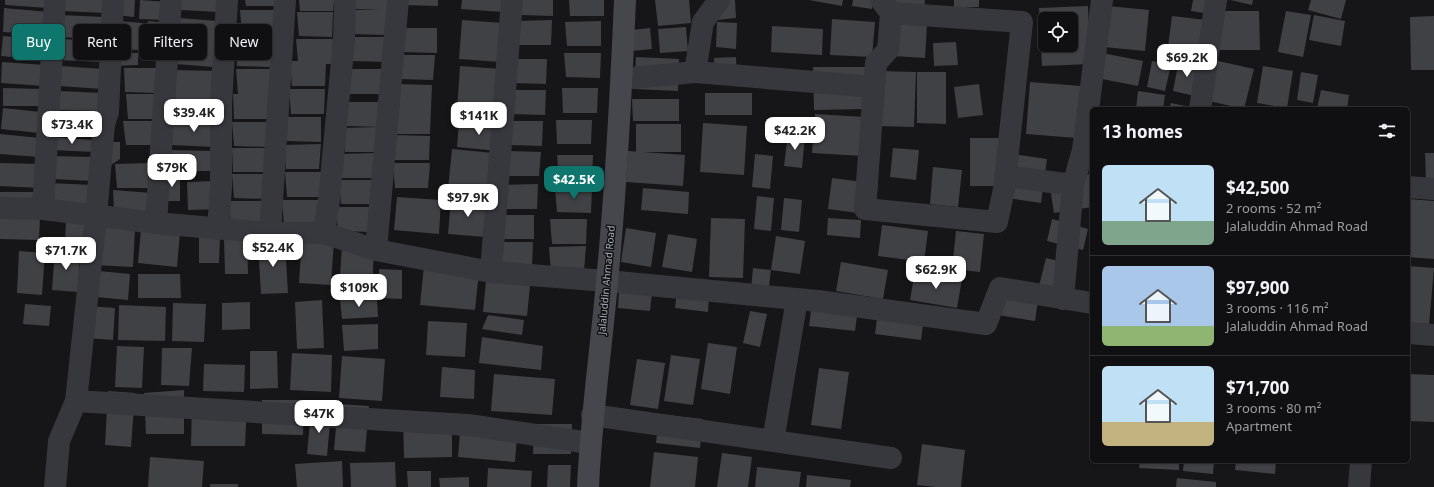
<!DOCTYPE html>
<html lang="en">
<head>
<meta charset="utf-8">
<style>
  :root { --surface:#101012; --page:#1e1e20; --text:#f1f3f6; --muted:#9c9d9f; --line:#303032; --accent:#0f766e }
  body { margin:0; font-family:"Noto Sans",sans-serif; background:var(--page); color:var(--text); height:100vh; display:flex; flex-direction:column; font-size:15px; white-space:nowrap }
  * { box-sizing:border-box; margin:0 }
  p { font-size:13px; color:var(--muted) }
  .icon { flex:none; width:22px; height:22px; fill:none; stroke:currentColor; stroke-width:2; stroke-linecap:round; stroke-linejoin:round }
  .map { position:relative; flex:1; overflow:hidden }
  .details { position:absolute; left:1090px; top:107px; width:320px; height:356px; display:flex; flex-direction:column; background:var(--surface); border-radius:6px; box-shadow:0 1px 3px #0004,0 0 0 1px var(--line) }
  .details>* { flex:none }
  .guide { position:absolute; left:12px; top:24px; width:380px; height:36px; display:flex; gap:8px }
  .controls { position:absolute; left:1038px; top:12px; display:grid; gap:8px }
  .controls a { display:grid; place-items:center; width:40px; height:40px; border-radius:6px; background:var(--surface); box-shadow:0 1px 3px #0004,0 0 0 1px var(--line); font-size:20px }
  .price { position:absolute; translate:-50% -34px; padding:0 9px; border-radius:8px; background:#fff; color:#222; font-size:13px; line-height:26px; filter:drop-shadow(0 1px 2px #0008) }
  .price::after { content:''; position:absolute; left:50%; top:24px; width:12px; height:9px; margin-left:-6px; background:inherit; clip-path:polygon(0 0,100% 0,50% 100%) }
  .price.active { background:var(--accent); color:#fff }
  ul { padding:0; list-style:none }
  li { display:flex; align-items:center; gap:12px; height:100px; padding:0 12px }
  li+li { border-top:1px solid var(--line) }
  li span { display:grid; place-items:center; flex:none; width:112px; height:80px; border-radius:6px; color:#555 }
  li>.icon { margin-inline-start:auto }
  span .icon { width:48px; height:48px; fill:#fffc; stroke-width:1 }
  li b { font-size:17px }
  h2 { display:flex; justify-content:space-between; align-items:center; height:48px; padding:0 12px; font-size:17px }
  .pill { padding:0 14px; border-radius:6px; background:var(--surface); box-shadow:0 1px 3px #0004,0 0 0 1px var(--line); font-size:14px; line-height:36px }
  .pill.active { background:var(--accent); color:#fff }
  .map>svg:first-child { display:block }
  .building { fill:#404145; fill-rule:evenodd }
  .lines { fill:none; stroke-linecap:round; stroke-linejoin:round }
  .street { stroke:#37383d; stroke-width:22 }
  .secondary { stroke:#45474d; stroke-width:22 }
  .labels { text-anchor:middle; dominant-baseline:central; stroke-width:3; stroke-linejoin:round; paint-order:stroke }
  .street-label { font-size:10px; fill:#a8adb8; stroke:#111113 }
</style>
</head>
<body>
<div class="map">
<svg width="1434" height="487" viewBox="0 0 1434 487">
  <rect width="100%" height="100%" fill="#161618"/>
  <!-- building -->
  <path class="building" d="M5,0h44l-1,8 -43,-3z
    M61,0h46v13l-46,-2z
    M117,0h18l-1,17 -19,-2z
    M140,0l27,2 -1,18 -27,-1z
    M180,0h40l-1,12 -39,-2z
    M245,0h34v6h-33z
    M299,0h35l-1,11h-33z
    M354,0h35l-4,35 -34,-1 -1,-24h30l-25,-1z
    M404,0h34v6l-34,-1z
    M462,0h41v12l-42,-3z
    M518,0h35v16l-34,-1z
    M569,0h35v16h-34z
    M655,0h34l2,23 -33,3z
    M716,0h19l1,18 -18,2z
    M809,0h34l-1,6z
    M853,0h20l-1,9 -20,-3z
    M891,0h34l-1,9 -34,-2z
    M954,0h25v7h-25z
    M1193,0h19l-2,14 -19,-3z
    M1230,0h23l-1,5z
    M1311,0h35l-5,19 -33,-9z
    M1088,6l2,58 -48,2 -3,-58zM1045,19h26v26h-26z
    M1108,6l41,4 -4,41 -41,-4z
    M4,8l45,4 -2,23 -44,-3z
    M240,10h36l-1,25 -33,-1z
    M1219,11h40l1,39h-41z
    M1286,11l25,4 -8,42 -25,-5z
    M297,12h36l-1,25 -33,-1z
    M60,15l44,2 -1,22 -44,-2z
    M1314,15l31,6 -4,25 -32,-6z
    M1172,16l34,4 -5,39 -34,-5z
    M1434,16v54h-23l-1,-53z
    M179,18l38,3 -4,46 -37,-3z
    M832,19l43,3 -3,35 -42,-2z
    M462,20l41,3 -3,39 -41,-3z
    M552,20l-1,25h-34l-2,-24z
    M118,21l25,2 -2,27 -26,-1z
    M148,21l20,2 -4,39 -20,-2z
    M601,21v25h-34l-2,-24z
    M717,22l20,1 -1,26 -20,-2z
    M896,23l31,1 -2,34 -31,-2z
    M772,26l51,3 -1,26 -51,-3z
    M686,27l2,24 -28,2 -2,-24z
    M401,28h36v25l-34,-1z
    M650,28l2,21 -20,2 -2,-21z
    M3,36l43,4 -2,20 -43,-4z
    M351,37h36l-1,25 -33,-1z
    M59,39l45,2 -2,21 -44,-2z
    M296,39h37l-1,25h-6l-1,22h-33l-2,-25h8z
    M236,42h36l-2,25 -33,-1z
    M956,42l2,23 -24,1 -1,-23z
    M112,53h26v12l-26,1z
    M564,53h37l-1,25 -34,-1z
    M1102,53l41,8 -5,25 -41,-8z
    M398,55h37l-2,25 -33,-1z
    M636,57l43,2 -1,32 -44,-2z
    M736,57l1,21 -22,1 -1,-21z
    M510,59h37l-1,25 -34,-1z
    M1179,60l22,4 -6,32 -22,-5z
    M1214,60l40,9 -10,40 -39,-9z
    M1152,61l19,4 -6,26 -18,-4z
    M2,62l43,3 -1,21 -43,-3z
    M60,66l43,3 -1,20 -43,-3z
    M460,66l41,3 -4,44 -40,-3z
    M1263,66l30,5 -6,37 -30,-5z
    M813,67h52l1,42 -52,1z
    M124,68h36l-1,25 -34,-1z
    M236,69h36l-4,50h-34l-1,-25h5z
    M347,69h37l-1,25h-34z
    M173,70l46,1 -1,38 -46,-1z
    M879,71l37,1 -2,55 -37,-1z
    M917,72h29v52l-29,-1z
    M1301,72l17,3 -5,28 -16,-3z
    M1030,82l51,4 -4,52 -51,-4z
    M396,84l36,1 -2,49h-33l-2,-25h9h-6z
    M979,84l4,31 -25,3 -4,-31z
    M3,88l41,1 -1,17h-40z
    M562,88h36l-1,25h-34z
    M289,89h36l-1,25h-33z
    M509,90h37l-1,25 -34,-1z
    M1321,90l28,5 -2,14h-30z
    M58,91l45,2 -1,18 -44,-1z
    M1138,91l27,4 -2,14h-27z
    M705,93h47v22h-47z
    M126,94h36l-1,25h-33z
    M632,99h47v22h-46z
    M346,102h36l-1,25 -34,-1z
    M1171,103l24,5 -1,1h-25z
    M3,108l38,4 -2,21 -38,-4z
    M815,114l49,3 -2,39 -50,-3z
    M55,116l40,2v18l-40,-2z
    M285,117h36v25l-34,-1z
    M172,119l44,2 -1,26 -44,-2z
    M556,120h36l-1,24h-34z
    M123,121h37l-1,24h-33z
    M507,121h36l-1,25 -33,-1z
    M232,122h36l-1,25 -33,-1z
    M459,122l41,3 -2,26 -41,-4z
    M703,123l44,3 -3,49 -44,-3z
    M636,124h45v28h-45z
    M380,127l-2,25h-33l-2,-24z
    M0,134l40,4 -1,19 -39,-3z
    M788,134l17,1 -3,33 -18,-2z
    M393,135l37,1 -1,24h-34z
    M51,137l44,3 -1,12 -43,-2z
    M970,138h29v48h-29z
    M105,142h15v17l-15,10z
    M321,144l-2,25h-33l-2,-24z
    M232,148h36l-2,24h-33z
    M893,148l26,2 -3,30 -26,-3z
    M452,149l41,4 -3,40 -42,-4z
    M168,150l45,1v20h-45z
    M505,151l36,1 -2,24h-33z
    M628,151l57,4 -2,31 -57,-4z
    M377,153l-2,25h-33l-2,-24z
    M1425,153h9v27h-8z
    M755,154l18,2 -3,33 -18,-2z
    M1013,154l34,5 -6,44 -34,-5z
    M557,155h36l-1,25h-33z
    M52,156l43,1 -1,24 -42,-2z
    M0,163l41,1 -1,24 -40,-2z
    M152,163l-1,25h-34l-2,-24z
    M393,163h37l-2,25h-33z
    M933,167l29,3 -4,37 -28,-3z
    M285,172h37l-2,25h-33z
    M232,174h36v25l-34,-1z
    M1090,174l2,12v21l-38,6 -5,-32z
    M163,175h17v26h-16z
    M832,178l46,6 -4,31 -46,-6z
    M339,180h36l-1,24h-33z
    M216,181l1,28 -29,1 -1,-28z
    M49,183l44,2 -1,23 -44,-2z
    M538,184l-1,25h-34l-2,-24z
    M555,188h37l-1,25 -34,-1z
    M643,188l46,4 -1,22 -47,-4z
    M113,190l38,3 -4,24 -33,-4z
    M0,192h37v12h-37z
    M757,196l17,2 -3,33 -17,-2z
    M397,197l44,3 -2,34 -45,-4z
    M451,198l38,3 -3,36 -38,-3z
    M784,198l18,2 -3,32 -18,-2z
    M1408,199l26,2v58l-26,-2z
    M282,200h36v25h-34z
    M229,201h37l-1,25 -34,-1z
    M336,207h36l-1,25 -33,-1z
    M498,215h36v24h-34z
    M0,216l40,1 -1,23 -39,-1z
    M711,218l34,1 -2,59 -34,-1z
    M828,218l33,2 -1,18 -33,-3z
    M550,219h37l-1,25h-34z
    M1052,219l36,10 -5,21 -36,-9z
    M66,221l26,2 -1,20 -26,-2z
    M882,225l46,6 -4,31 -46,-6z
    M96,226l39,3 -2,38 -39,-2z
    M626,228l30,5 -5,34 -30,-5z
    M141,229l39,3 -3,35 -39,-4z
    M956,231l28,3 -4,38 -28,-3z
    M668,234l29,5 -5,33 -30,-5z
    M199,235h21l-1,28h-20z
    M776,236l29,5 -5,33 -29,-4z
    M247,237l1,37h-23l-1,-36z
    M302,238l32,2 -3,45 -32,-2z
    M285,242l3,51 -27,1 -3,-51z
    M497,242h36l-1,25h-34z
    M342,246l32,2 -2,46 -33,-2z
    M586,246l-2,25h-33l-2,-24z
    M55,249l25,2 -2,41 -26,-2z
    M19,251l26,2 -3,42 -25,-2z
    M425,256l55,6 -5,48 -55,-5z
    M1046,258l29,7 -7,30 -28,-8 -5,34 -37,-6 5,-35 36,6z
    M841,262l47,8 -5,29 -47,-8z
    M1408,266l26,2 -5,57 -21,-2z
    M753,268l18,2 -4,32 -17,-2z
    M379,269l23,1v29l-23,-1z
    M99,271l31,3 -2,26 -32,-3z
    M487,271l44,5 -4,40 -44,-4z
    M915,271l47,8 -5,29 -47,-8z
    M138,274h42l1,24h-43z
    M619,290l33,3 -2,18 -32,-3z
    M677,291l32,3 -1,18 -33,-4z
    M813,294l46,7 -4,30 -46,-5z
    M377,298l1,19 -36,2 -2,-19z
    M322,300l2,48 -27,1 -2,-47z
    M250,302v27l-28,1v-27z
    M173,303l33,1 -2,38 -32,-1z
    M879,303l46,6 -4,31 -46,-6z
    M25,304l26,2 -2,20 -26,-2z
    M119,305l47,2 -1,34 -47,-1z
    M89,306l26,2 -2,32 -26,-2z
    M750,311l17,3 -7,33 -17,-4z
    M488,315l36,5 -2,15 -40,-6z
    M428,321l39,2 -2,34 -39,-2z
    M378,324v25l-34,2 -2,-26z
    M482,337l61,9 -2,24 -62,-7z
    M708,343l29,4 -7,47 -29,-5z
    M117,346l27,1 -2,41 -27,-1z
    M162,348h30l-3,38 -28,-1z
    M250,351h27l1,37 -28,1z
    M292,353l40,2 -1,37 -41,-2z
    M671,355l29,4 -7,46 -29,-4z
    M342,356l43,3 -3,42 -43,-3z
    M637,359l28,4 -7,46 -28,-4z
    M204,364l41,1 -1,27 -41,-1z
    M442,367l33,3 -1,29 -34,-2z
    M819,368l30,4 -8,57 -30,-4z
    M494,374l61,5 -3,36 -61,-4z
    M1408,374l26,1v47l-26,-1z
    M184,390v44h-38l-2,-41z
    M108,391l27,2 -4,54 -26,-2z
    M262,400h42l-1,35 -41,-1z
    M192,401l55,2 -2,43h-54z
    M338,404l31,2 -4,46 -31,-2z
    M311,411l20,2 -4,43 -20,-2z
    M659,414l44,5 -3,29 -44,-5z
    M403,416h49v41l-48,1z
    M461,419l57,4 -3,39 -57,-5z
    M534,424h38l-1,30h-38z
    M922,444l43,6 -4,37h-25l-19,-2z
    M654,452l44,5 -3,30h-45z
    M722,453l30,4 -4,30h-31z
    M150,457l54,4 -2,26h-54z
    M342,461l1,26h-46l-2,-23z
    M1140,461h39v9l-40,-2z
    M1184,461h30l-1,13 -30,-3z
    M1236,461h40l-1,13 -40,-4z
    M395,462l1,25h-45l-1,-24z
    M548,465h23l-1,22h-23z
    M757,467l44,5 -2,15h-44z
    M488,468l44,3 -1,16h-44z
    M407,471h24v16h-23z
    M807,475l44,5 -1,7h-44z
    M469,477v10h-29l-1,-9z
    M1177,478l39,4v5h-40z
    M210,484h28v3h-28z"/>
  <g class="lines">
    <!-- street -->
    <path class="street" d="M695,72l8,-50 16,-22
      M622,79l73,-7 179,15 -9,122 132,13 7,-33 18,-167 -131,-9
      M874,87l2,-24 12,-13 3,-37 -10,-13
      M1200,109l16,-109
      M1092,152l-9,-2 19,-150
      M1005,176l68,9 10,-35
      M1408,187l26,2
      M0,208l43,1 113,14 114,10h54l52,17 115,22 116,9 211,20 168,23 14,-36 92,15
      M43,209l12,-209
      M156,223l15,-223
      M218,229l3,-42v-83l6,-104
      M270,233l15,-233
      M324,233l5,-33 15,-160 1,-40
      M376,250l22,-250
      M491,272l21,-272
      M1063,299l10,-114
      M1408,333l26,2
      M76,401l392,24 122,18
      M592,415l299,43
      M773,441l24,-142
      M55,487l4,-46 17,-40 20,-185 8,-92 4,-12 5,-112
      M1359,487l2,-26"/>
    <!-- secondary -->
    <path class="secondary" d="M588,487c3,-69 13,-137 19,-205 9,-94 14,-188 18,-282"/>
  </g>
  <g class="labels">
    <!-- street labels -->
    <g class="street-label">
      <text transform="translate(606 280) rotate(-85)">Jalaluddin Ahmad Road</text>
    </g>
  </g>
</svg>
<div class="controls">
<a><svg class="icon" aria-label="locate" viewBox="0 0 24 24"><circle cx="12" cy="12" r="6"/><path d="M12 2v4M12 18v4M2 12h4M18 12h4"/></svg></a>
</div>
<b class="price" style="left:1187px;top:78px">$69.2K</b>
<b class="price" style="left:194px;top:133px">$39.4K</b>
<b class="price" style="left:479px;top:136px">$141K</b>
<b class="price" style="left:72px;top:145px">$73.4K</b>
<b class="price" style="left:795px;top:151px">$42.2K</b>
<b class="price" style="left:172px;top:188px">$79K</b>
<b class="price active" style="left:574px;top:200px">$42.5K</b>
<b class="price" style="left:468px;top:218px">$97.9K</b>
<b class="price" style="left:273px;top:268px">$52.4K</b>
<b class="price" style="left:66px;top:271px">$71.7K</b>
<b class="price" style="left:936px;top:290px">$62.9K</b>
<b class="price" style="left:359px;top:308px">$109K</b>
<b class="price" style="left:319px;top:434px">$47K</b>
<div class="guide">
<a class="pill active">Buy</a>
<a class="pill">Rent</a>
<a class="pill">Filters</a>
<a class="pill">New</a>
</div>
<section class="details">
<h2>13 homes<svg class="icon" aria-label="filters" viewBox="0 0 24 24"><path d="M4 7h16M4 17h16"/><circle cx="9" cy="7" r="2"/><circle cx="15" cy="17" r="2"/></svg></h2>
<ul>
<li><span style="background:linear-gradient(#bfe0f5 70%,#7fa58c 0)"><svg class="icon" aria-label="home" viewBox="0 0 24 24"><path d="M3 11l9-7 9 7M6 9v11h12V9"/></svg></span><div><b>$42,500</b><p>2 rooms · 52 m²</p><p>Jalaluddin Ahmad Road</p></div></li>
<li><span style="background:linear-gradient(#a9c7e8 75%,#8fb573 0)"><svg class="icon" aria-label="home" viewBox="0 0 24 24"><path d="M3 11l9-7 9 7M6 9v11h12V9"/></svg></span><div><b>$97,900</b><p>3 rooms · 116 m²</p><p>Jalaluddin Ahmad Road</p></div></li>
<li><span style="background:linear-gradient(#bfe0f5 70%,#c2b280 0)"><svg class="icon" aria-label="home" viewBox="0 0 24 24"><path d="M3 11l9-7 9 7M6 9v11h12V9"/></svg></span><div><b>$71,700</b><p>3 rooms · 80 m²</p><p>Apartment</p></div></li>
</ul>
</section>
</div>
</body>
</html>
